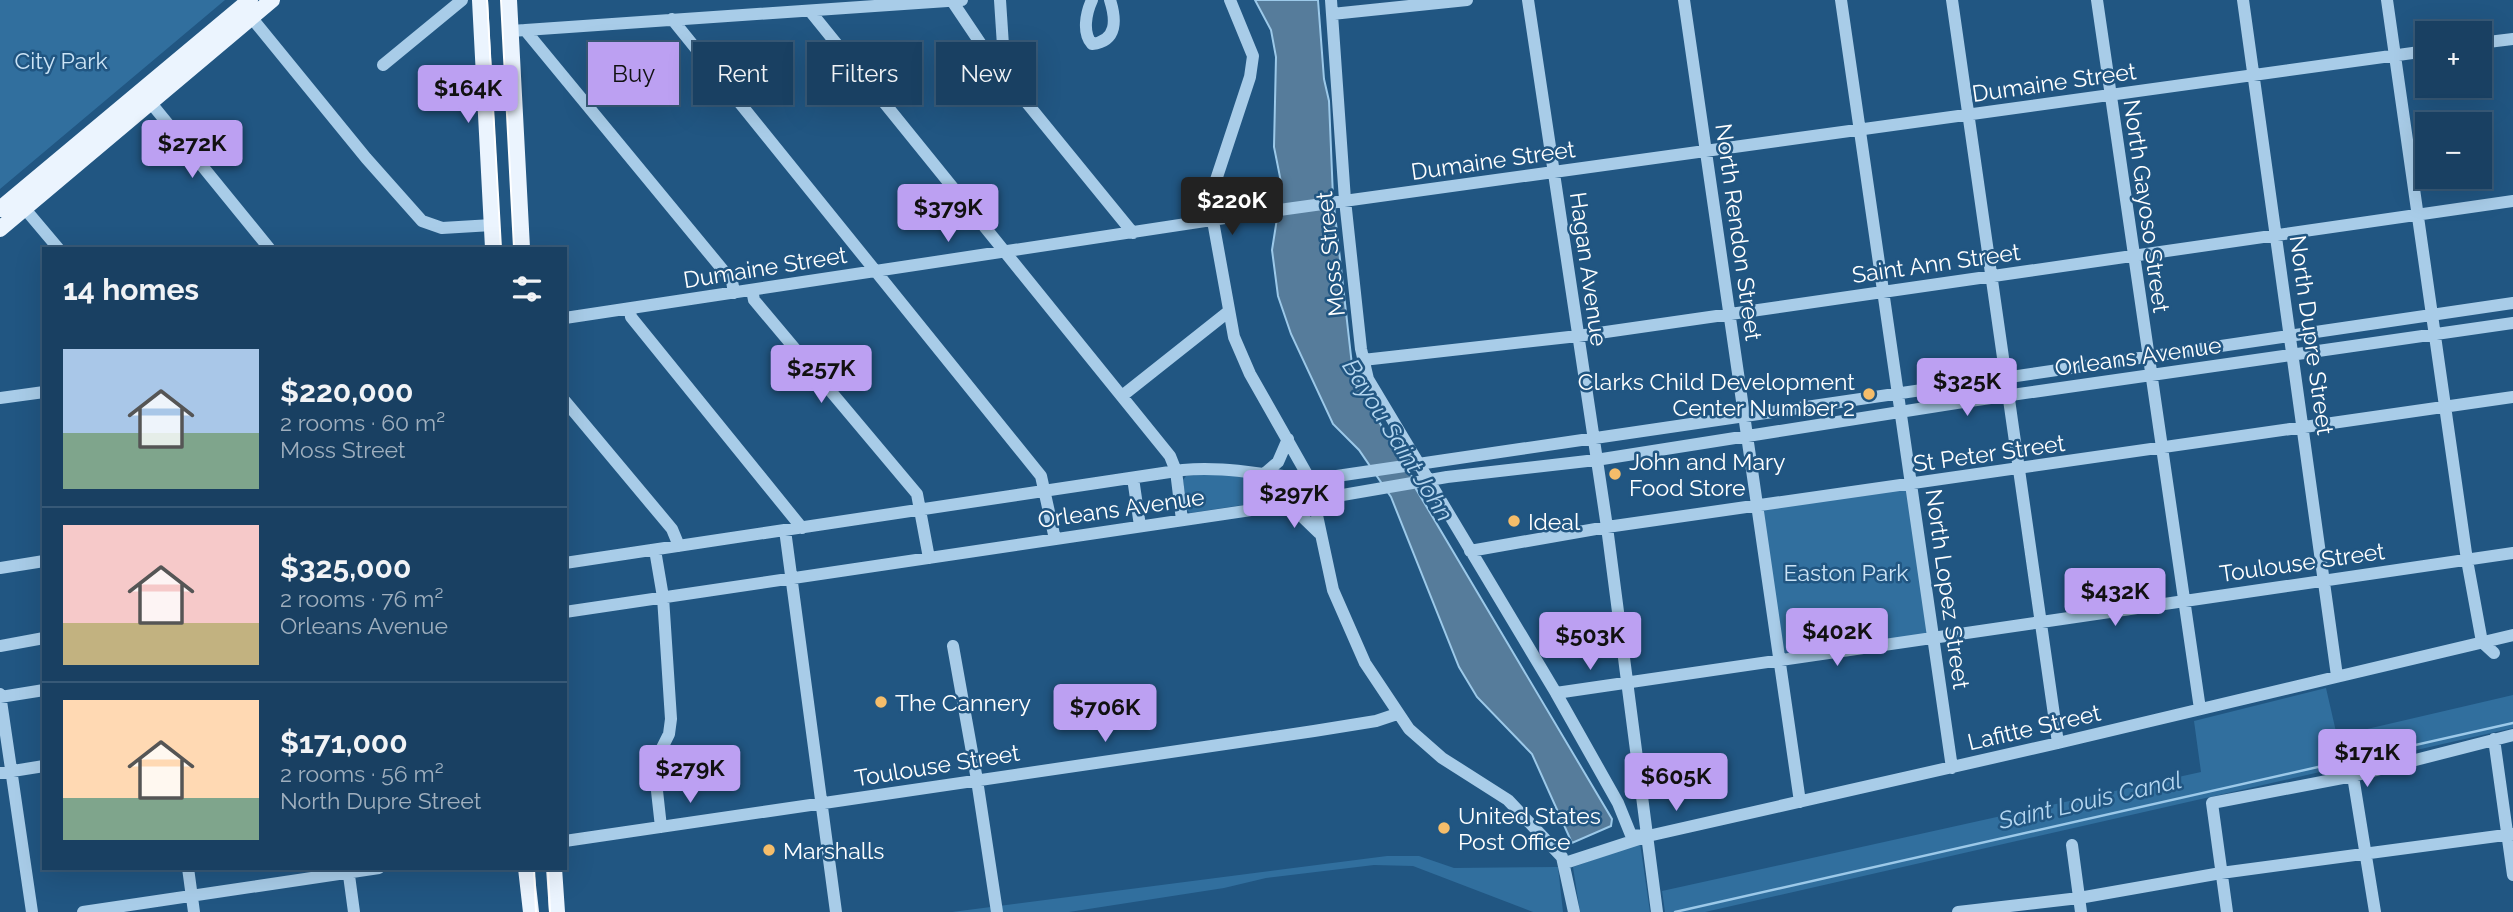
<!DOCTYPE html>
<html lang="en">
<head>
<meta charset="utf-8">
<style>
  :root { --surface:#194062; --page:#224768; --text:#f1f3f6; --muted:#9fafbe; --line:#375977; --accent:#bca0f2 }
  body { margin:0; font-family:Raleway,sans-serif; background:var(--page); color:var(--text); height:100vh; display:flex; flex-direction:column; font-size:26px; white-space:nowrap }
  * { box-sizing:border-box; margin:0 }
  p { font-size:23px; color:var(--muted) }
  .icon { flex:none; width:38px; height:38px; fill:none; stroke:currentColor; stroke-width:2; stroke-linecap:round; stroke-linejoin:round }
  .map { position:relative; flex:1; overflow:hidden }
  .panel { position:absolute; left:42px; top:247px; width:525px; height:623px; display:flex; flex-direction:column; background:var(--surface); border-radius:0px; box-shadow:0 7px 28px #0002,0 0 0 2px var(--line) }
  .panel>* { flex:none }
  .top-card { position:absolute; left:588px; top:42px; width:665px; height:63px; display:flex; gap:14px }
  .buttons { position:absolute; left:2415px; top:21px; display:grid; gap:14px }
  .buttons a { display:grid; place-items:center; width:77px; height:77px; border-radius:0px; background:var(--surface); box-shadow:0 7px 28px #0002,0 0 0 2px var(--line); font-size:35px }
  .price { position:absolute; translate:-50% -60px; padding:0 16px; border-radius:7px; background:var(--accent); color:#111; font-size:23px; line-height:46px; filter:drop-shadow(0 2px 4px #0008) }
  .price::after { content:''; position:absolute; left:50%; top:42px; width:21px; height:16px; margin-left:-10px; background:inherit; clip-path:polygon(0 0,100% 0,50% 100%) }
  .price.selected { background:#222; color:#fff }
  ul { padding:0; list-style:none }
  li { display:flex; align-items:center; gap:21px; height:175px; padding:0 21px }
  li+li { border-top:2px solid var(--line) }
  li span { display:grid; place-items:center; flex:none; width:196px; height:140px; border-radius:0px; color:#555 }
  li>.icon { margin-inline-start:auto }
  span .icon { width:84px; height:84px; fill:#fffc; stroke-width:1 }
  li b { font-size:30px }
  h2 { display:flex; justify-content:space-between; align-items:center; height:84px; padding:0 21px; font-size:30px }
  .tag { padding:0 24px; border-radius:0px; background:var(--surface); box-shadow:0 7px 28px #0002,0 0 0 2px var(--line); font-size:24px; line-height:63px }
  .tag.selected { background:var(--accent); color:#111 }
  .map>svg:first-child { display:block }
  .park { fill:#316f9e }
  .water { fill:#567c9b; stroke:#9cc9e9; stroke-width:2 }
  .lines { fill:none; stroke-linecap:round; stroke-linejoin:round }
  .stream { stroke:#9cc9e9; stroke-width:2.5 }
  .minor { stroke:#a8cce8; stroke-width:12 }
  .major { stroke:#ebf4fe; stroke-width:16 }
  .tram { stroke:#fff; stroke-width:2 }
  .poi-dot { fill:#f5bd6a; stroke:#215682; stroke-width:2.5 }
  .labels { text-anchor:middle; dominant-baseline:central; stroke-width:5; stroke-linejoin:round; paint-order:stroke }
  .park-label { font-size:23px; fill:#cce4f6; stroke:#215682 }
  .street-label { font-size:23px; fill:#fff; stroke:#215682 }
  .poi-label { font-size:23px; fill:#fff; stroke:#215682; text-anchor:start }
  .water-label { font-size:24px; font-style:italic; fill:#b4d6f0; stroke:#215682 }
</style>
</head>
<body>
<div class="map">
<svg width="2513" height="912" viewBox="0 0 2513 912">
  <rect width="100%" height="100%" fill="#215682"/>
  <!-- park -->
  <path class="park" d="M0,0h225l-225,189z
    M1213,473l85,10 4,13 -112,17 -3,-3 -4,-30 3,-4z
    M1912,485l22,152 -154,23 -21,-153z
    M2326,688l11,48 176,-41v33l-808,184h-40l-3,-21 539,-119 -7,-51z
    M1640,843l10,69h-70l-7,-45z
    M1387,856h32l35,12 104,-1 5,45h-30l-120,-46 -39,-1 -108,13 -42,10 -155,24h-117z"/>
  <!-- water -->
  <path class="water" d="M1255,0h63l6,79 5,22 4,96 19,168 17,40 43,72 4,12 196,330 -1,7 -39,17 -40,-89 -55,-57 -18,-30 -68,-170 -32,-47 -26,-26 -42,-90 -13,-38 -6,-46 10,-63 -8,-40 2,-90 -5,-27z"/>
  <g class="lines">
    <!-- stream -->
    <path class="stream" d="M1675,912l838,-189"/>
    <!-- minor -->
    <path class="minor" d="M1000,0l5,76
      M1092,0c-6,13 -10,33 0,44 26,-3 24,-25 18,-44
      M1230,0l23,56 -3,21 -38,115 1,29 21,116 16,37 59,104 24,112 32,73 44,66 33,29 66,42 54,57 12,55
      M1331,0l14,200 16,149 7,30 188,314 62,110 13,32 14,1
      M1528,0l79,527 50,385
      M1684,0l116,802
      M1841,0l111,768
      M1952,0l106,743
      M2097,0l103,709
      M2243,0l94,676
      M2387,0l80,560 15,82 12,11
      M952,1l39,58 142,174
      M246,11l120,147 56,63 20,7 50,-3
      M810,11l360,445 6,15 6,49
      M1332,14l135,-14
      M672,19l369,457 14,63
      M525,30l207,251 2,12
      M511,31l451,-31
      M2480,43l33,-4
      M383,65l79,-65
      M146,97l123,151
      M20,203l38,45
      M752,290l2,10 163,194 12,64
      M630,309l1,8 171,211
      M565,318l707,-107 1155,-160
      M1363,360l215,-24 935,-135
      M1122,396l106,-84
      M0,398l44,-6
      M565,401l107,128 7,17
      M1264,474l14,-12 10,-23
      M1133,478l7,48
      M1289,504l30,29
      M785,530l51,382
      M655,550l8,47 8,122 -2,15 -15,30 7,63
      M1470,551l137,-24 906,-130
      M565,563l618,-93c53,-5 96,11 147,7l1183,-174
      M0,568l44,-7
      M565,612l714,-106 168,-29 149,-17 367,-58 550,-79
      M0,646l44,-8
      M953,646l24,134 20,132
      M1556,693l957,-140
      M0,694l32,218
      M0,697l44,-7
      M2494,739l19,136
      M0,773l44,-7
      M2353,776l22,136
      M565,841l749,-110 62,-10 21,-7
      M2072,845l9,67
      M1565,863l83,-27 410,-93 455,-108
      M188,868l6,44
      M348,868l6,44
      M83,912l296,-44
      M1958,912l121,-14 142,-25 292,-39
      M2227,912l-15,-109 141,-27 160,-41"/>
    <!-- major -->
    <path class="major" d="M480,0l13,248
      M509,0l13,248
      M0,209l250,-209
      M0,229l272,-229
      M526,868l5,44
      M554,868l3,44"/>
    <!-- tram -->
    <path class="tram" d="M487,0l14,248
      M501,0l13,248
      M534,868l2,44
      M548,868l2,44"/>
  </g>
  <!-- markers -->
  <g class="poi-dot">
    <circle cx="1869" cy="394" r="7"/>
    <circle cx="1615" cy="474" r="7"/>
    <circle cx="1514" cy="521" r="7"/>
    <circle cx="881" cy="702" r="7"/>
    <circle cx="1444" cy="828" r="7"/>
    <circle cx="769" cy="850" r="7"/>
  </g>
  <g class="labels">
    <!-- park labels -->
    <g class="park-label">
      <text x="61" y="60">City Park</text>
      <text x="1846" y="572">Easton Park</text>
    </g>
    <!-- street labels -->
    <g class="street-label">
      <text transform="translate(2054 82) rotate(-8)">Dumaine Street</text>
      <text transform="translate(1493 160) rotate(-8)">Dumaine Street</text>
      <text transform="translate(2147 206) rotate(82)">North Gayoso Street</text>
      <text transform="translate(1739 232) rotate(82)">North Rendon Street</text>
      <text transform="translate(1330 254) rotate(-96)">Moss Street</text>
      <text transform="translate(1936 263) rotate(-8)">Saint Ann Street</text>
      <text transform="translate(765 267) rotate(-9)">Dumaine Street</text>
      <text transform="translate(1589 269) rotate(82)">Hagan Avenue</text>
      <text transform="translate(2312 335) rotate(82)">North Dupre Street</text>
      <text transform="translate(2138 356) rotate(-8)">Orleans Avenue</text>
      <text transform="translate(1989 453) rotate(-8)">St Peter Street</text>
      <text transform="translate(1121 508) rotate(-8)">Orleans Avenue</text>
      <text transform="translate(2302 562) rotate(-8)">Toulouse Street</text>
      <text transform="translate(1948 589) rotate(82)">North Lopez Street</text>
      <text transform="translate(2034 727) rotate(-13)">Lafitte Street</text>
      <text transform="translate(937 765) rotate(-9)">Toulouse Street</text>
    </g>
    <!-- poi labels -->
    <g class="poi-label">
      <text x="1855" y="381" text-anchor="end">Clarks Child Development<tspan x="1855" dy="26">Center Number 2</tspan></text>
      <text x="1629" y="461">John and Mary<tspan x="1629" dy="26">Food Store</tspan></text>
      <text x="1528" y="521">Ideal</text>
      <text x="895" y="702">The Cannery</text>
      <text x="1458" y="815">United States<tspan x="1458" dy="26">Post Office</tspan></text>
      <text x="783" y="850">Marshalls</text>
    </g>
    <!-- water labels -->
    <g class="water-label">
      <text transform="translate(1398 440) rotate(58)">Bayou Saint John</text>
      <text transform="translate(2090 800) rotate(-13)">Saint Louis Canal</text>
    </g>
  </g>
</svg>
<div class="buttons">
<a>+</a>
<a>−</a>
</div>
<b class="price" style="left:468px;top:125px">$164K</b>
<b class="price" style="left:192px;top:180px">$272K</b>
<b class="price selected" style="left:1232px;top:237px">$220K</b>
<b class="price" style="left:948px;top:244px">$379K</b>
<b class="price" style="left:821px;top:405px">$257K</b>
<b class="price" style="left:1967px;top:418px">$325K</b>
<b class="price" style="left:1294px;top:530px">$297K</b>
<b class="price" style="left:2115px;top:628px">$432K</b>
<b class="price" style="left:1837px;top:668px">$402K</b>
<b class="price" style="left:1590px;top:672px">$503K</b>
<b class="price" style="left:1105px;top:744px">$706K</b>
<b class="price" style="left:2367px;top:789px">$171K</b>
<b class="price" style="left:690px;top:805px">$279K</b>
<b class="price" style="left:1676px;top:813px">$605K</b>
<div class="top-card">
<a class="tag selected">Buy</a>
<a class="tag">Rent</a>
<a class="tag">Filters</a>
<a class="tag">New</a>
</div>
<section class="panel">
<h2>14 homes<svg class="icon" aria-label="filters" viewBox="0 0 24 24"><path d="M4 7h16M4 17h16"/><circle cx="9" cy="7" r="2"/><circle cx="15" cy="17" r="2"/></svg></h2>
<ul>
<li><span style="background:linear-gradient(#a9c7e8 60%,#7fa58c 0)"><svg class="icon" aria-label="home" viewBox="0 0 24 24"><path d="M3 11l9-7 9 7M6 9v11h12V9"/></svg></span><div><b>$220,000</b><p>2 rooms · 60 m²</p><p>Moss Street</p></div></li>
<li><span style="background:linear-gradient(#f6c9c9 70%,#c2b280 0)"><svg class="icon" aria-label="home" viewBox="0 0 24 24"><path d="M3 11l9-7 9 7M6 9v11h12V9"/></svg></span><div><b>$325,000</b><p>2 rooms · 76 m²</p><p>Orleans Avenue</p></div></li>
<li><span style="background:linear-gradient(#ffd9b3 70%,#7fa58c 0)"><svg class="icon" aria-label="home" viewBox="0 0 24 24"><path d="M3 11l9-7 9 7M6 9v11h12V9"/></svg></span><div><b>$171,000</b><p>2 rooms · 56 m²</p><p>North Dupre Street</p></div></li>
</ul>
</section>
</div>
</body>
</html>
